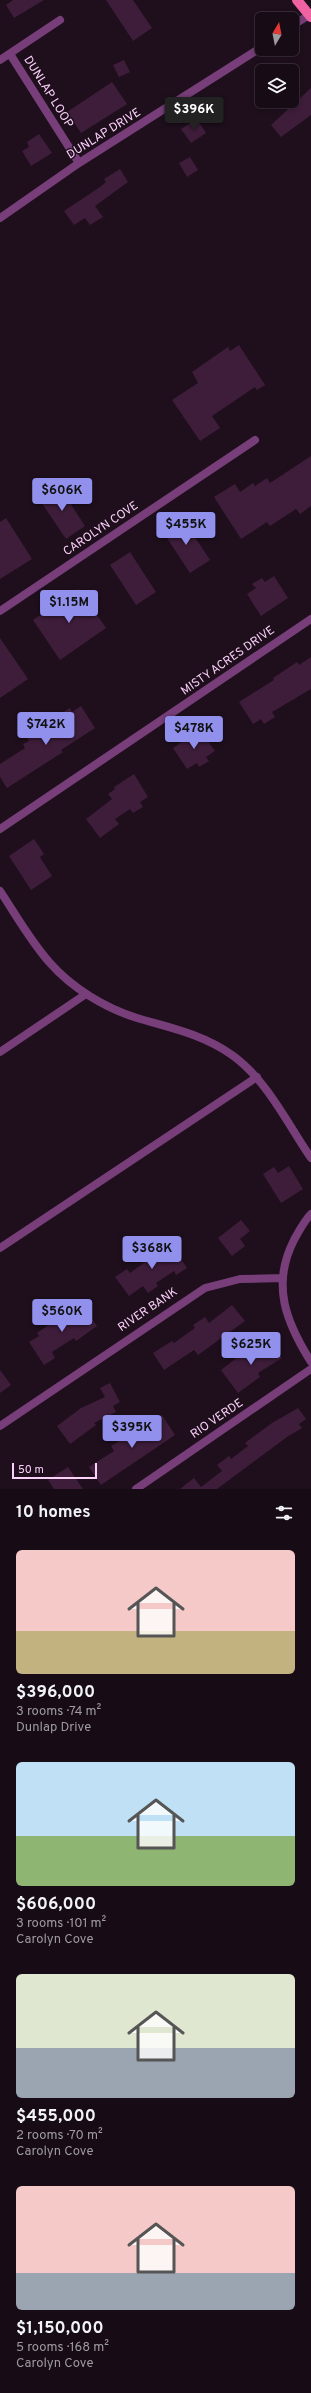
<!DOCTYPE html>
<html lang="en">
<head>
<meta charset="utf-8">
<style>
  :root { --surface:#170b16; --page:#241923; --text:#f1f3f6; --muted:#9e9ba1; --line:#362b35; --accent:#9190ed }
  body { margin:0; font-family:Overpass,sans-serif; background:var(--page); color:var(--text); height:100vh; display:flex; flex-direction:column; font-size:15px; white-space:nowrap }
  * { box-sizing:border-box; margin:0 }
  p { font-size:13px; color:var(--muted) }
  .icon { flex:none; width:22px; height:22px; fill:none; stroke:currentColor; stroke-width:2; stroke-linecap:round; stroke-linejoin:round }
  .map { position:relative; height:1489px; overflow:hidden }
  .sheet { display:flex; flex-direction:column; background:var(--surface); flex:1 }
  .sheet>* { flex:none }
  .needle { width:26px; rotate:10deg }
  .controls { position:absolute; left:255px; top:12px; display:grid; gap:8px }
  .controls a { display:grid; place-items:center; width:44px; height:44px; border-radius:6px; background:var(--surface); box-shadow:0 2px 6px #0003,0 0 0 1px var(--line); font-size:20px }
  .scale { position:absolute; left:12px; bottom:10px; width:85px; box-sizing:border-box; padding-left:4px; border:2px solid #fad1f9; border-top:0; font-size:11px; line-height:14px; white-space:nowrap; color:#fad1f9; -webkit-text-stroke:3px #1f0f1d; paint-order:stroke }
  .price { position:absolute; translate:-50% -34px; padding:0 9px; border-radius:4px; background:var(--accent); color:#111; font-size:13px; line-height:26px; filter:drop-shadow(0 1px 2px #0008) }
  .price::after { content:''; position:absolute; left:50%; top:24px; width:12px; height:9px; margin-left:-6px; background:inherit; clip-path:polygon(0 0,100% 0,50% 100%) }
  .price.selected { background:#222; color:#fff }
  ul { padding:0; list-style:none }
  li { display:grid; align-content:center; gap:8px; height:212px; padding:0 16px }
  li span { display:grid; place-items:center; height:124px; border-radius:6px; color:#555 }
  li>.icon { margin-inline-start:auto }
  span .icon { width:72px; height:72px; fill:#fffc; stroke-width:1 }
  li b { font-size:17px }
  h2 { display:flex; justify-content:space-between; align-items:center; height:48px; padding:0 16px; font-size:17px }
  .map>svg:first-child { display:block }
  .building { fill:#3e1d3a }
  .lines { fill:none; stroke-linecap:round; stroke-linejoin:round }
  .street { stroke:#773e79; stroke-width:8 }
  .primary { stroke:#ef63a3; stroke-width:10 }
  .labels { text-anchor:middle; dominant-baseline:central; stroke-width:3; stroke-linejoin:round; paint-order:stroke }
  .street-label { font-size:12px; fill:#fad1f9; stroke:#1f0f1d }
</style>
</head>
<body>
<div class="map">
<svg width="311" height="1489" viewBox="0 0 311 1489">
  <rect width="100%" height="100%" fill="#1f0f1d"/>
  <!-- building -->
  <path class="building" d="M13,0h31l-30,18 -8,-13z
    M106,0h27l19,28 -19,13z
    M124,60l6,12 -11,5 -6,-12z
    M112,82l15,22 -46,29 -14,-21z
    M311,88v27l-30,22 -10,-12z
    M197,119l9,14 -15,10 -10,-14z
    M39,134l13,19 -21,13 -9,-15 7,-4 -2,-5z
    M190,157l8,13 -11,7 -8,-14z
    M120,169l8,13 -33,24 8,11 -13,8 -5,-7 -11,7 -10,-14 36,-24 6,-5 -2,-3z
    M239,345l26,40 -8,5 -2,-3 -43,29 8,12 -20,13 -28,-41 26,-17 -6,-11 36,-25 2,4z
    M311,456v50l-11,8 -4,-5 -26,17 -3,-4 -26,17 -27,-42 21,-13 5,8 13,-9 2,3 12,-8 3,5z
    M59,486l26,40 -19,13 -27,-40z
    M6,518l26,41 -32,20v-57z
    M183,519l27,41 -20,13 -27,-41z
    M130,552l26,40 -20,13 -26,-40z
    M274,576l14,22 -27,18 -14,-22 9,-6 -4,-4 10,-6 3,4z
    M79,589l27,39 -46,32 -27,-40z
    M0,638l28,41 -28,19z
    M311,657v32l-39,23 3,5 -11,7 -3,-5 -8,5 -14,-22 35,-22 -1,-2 24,-16 2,3z
    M81,706l14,22 -34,22 2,2 -56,36 -7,-11v-13l25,-16 -2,-4 6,-3 -3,-4 11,-7 3,3 23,-15 -3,-4 10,-6 2,4z
    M200,730l15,21 -9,6 3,4 -10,6 -2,-4 -10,6 -14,-21z
    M134,774l14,23 -8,5 3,5 -10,6 -3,-4 -15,10 4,5 -19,14 -14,-19 26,-20 -4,-5 7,-5 -1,-2z
    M34,839l10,15 -4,3 12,19 -21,14 -22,-34z
    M289,1166l14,23 -22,14 -18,-29 11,-7 4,6z
    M241,1220l9,11 -10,8 5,7 -13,10 -14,-18z
    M169,1241l18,27 -11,7 -2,-4 -18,12 2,3 -10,7 -5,-7 -14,10 -14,-19 12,-8 3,4 25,-18 -2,-3z
    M81,1303l16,23 -21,15 -2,-3 -22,14 3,6 -11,7 -15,-23 10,-6 -2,-3z
    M232,1305l13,16 -47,34 -4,-5 -30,20 -11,-17 19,-12 2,2 21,-15 -2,-3 12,-8 4,6z
    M270,1340l12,18 -24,15 2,4 -22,16 -17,-23 22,-17 2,3z
    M0,1370l11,15 -11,8z
    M110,1383l10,19 -7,4 3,6 -22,11 2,2 -26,19 -13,-18 24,-18 24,-11 -5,-9z
    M298,1408l8,11 -7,5 3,4 -15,9 -70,52h-37l14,-11 7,9 21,-16 -5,-6 12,-9 2,3 17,-13 -3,-3 27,-20z
    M162,1415l13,20 -74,50 -12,-18 25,-16 -3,-5z
    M68,1467l15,22h-29l-6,-9z"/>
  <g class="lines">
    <!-- street -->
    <path class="street" d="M292,26l17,-11
      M10,54l69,109
      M0,60l60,-40
      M0,218l79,-55 183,-116
      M0,611l255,-171
      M0,829l311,-210
      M0,891c16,24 31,51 50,72 22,25 55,45 87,55 34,10 65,16 95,37 35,25 55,68 79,103
      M0,1052l86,-58
      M311,1214c-7,7 -12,17 -17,26 -23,45 -8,82 17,122
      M0,1248l257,-171
      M0,1426l205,-138 35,-9 43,-1
      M136,1489l175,-120"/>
    <!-- primary -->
    <path class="primary" d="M297,0l14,17"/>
  </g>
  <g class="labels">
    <!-- street labels -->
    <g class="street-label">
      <text transform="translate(48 92) rotate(58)">DUNLAP LOOP</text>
      <text transform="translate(104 134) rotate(-32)">DUNLAP DRIVE</text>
      <text transform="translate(101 529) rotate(-34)">CAROLYN COVE</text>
      <text transform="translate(228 661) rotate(-35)">MISTY ACRES DRIVE</text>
      <text transform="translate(148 1310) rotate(-34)">RIVER BANK</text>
      <text transform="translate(217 1419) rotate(-34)">RIO VERDE</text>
    </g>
  </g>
</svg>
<div class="controls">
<a><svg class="needle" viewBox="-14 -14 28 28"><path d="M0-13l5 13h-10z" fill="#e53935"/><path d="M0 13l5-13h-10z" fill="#9e9ba1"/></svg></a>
<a><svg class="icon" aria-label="layers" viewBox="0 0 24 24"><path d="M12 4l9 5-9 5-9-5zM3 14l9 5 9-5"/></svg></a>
</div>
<div class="scale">50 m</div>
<b class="price selected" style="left:194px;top:131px">$396K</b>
<b class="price" style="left:62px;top:512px">$606K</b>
<b class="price" style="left:186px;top:546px">$455K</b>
<b class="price" style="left:69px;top:624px">$1.15M</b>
<b class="price" style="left:46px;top:746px">$742K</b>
<b class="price" style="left:194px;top:750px">$478K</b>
<b class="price" style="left:152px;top:1270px">$368K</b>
<b class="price" style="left:62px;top:1333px">$560K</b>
<b class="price" style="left:251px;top:1366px">$625K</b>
<b class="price" style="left:132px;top:1449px">$395K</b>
</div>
<section class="sheet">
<h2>10 homes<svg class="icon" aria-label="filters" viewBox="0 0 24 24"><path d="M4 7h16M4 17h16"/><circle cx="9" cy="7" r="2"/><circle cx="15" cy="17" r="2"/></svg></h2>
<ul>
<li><span style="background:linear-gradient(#f6c9c9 65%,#c2b280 0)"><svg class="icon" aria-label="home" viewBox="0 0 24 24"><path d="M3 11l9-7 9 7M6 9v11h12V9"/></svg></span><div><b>$396,000</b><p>3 rooms · 74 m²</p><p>Dunlap Drive</p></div></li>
<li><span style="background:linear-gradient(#bfe0f5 60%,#8fb573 0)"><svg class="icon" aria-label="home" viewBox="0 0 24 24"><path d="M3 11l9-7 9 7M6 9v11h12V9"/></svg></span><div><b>$606,000</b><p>3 rooms · 101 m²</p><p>Carolyn Cove</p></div></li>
<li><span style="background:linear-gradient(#dfe7d0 60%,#9aa5b1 0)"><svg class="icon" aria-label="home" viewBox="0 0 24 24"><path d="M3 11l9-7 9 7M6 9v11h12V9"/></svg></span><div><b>$455,000</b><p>2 rooms · 70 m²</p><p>Carolyn Cove</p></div></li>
<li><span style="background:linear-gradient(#f6c9c9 70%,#9aa5b1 0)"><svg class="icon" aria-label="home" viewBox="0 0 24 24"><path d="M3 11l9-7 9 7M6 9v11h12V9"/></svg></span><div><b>$1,150,000</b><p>5 rooms · 168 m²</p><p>Carolyn Cove</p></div></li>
</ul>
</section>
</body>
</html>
